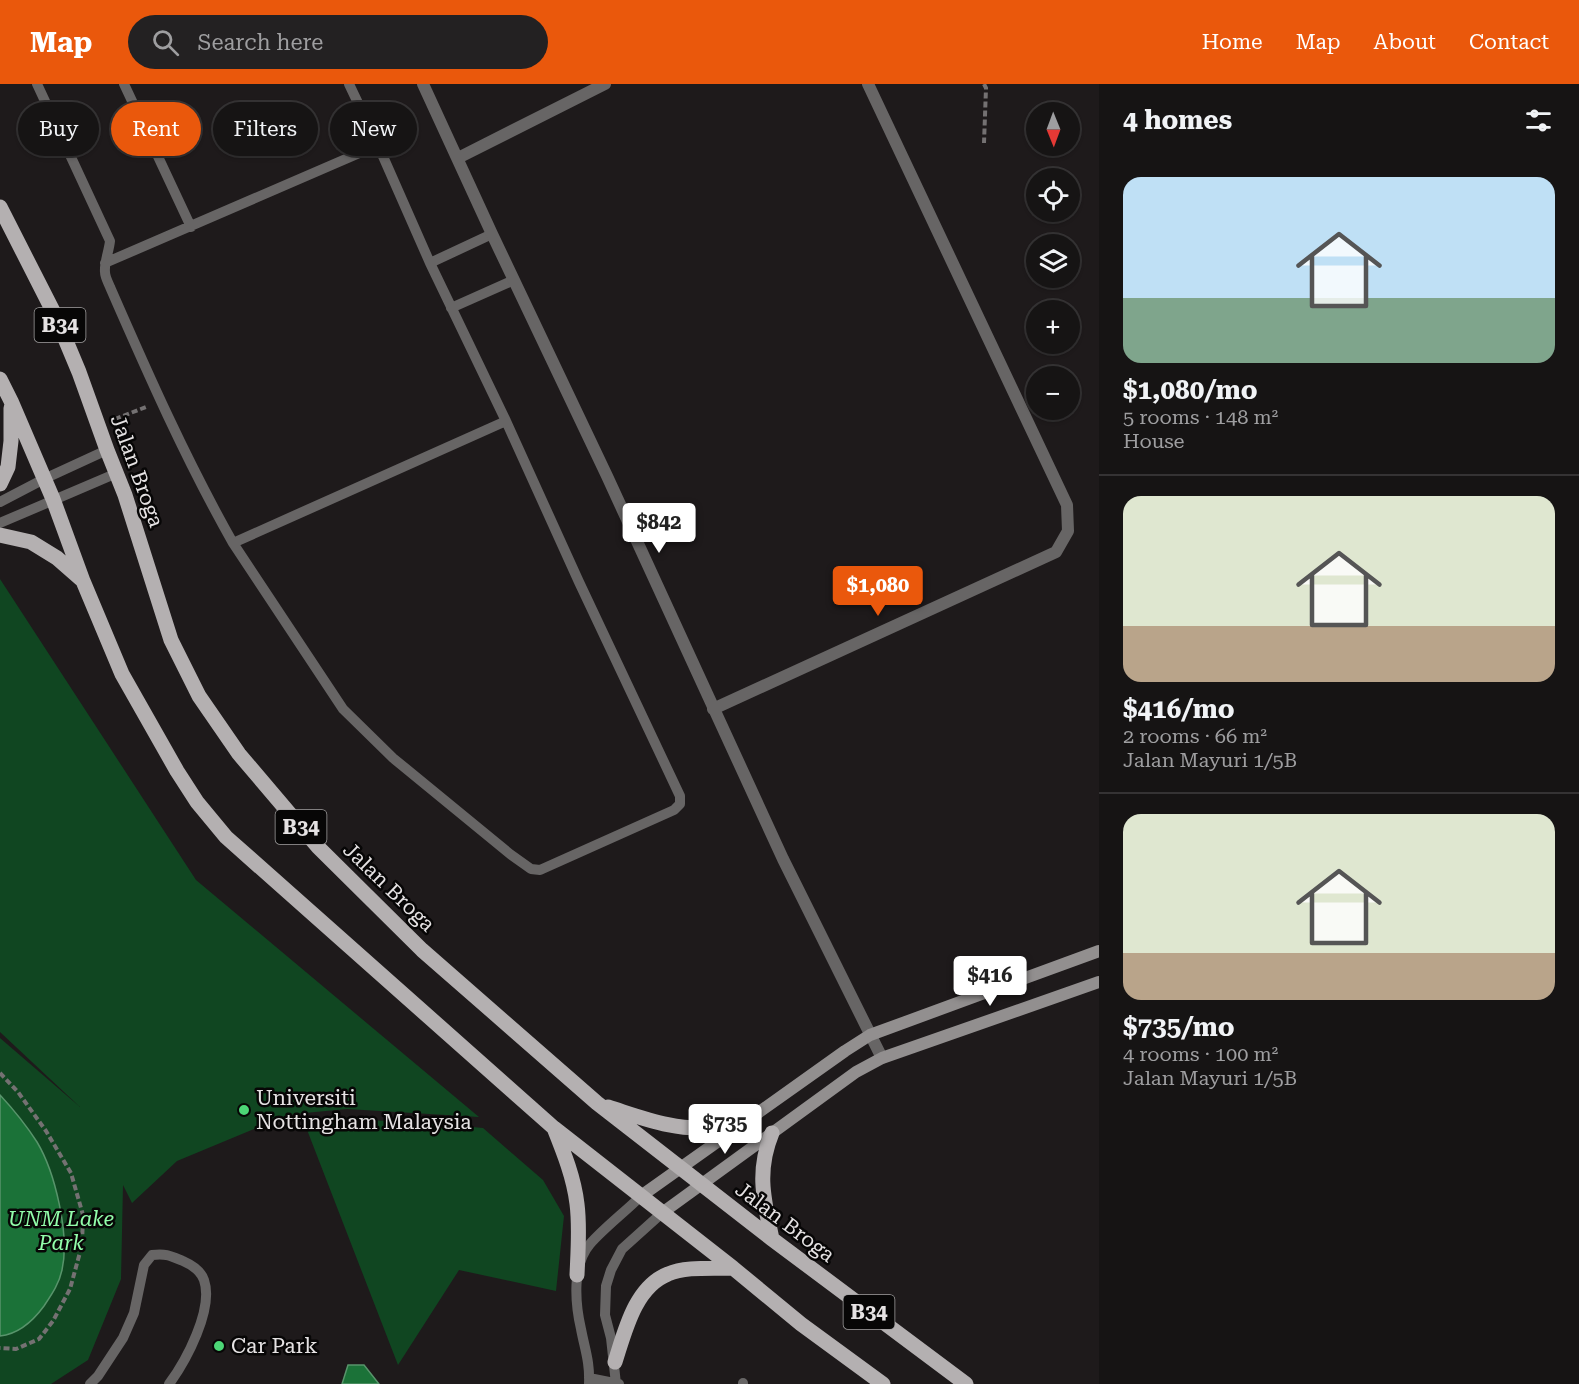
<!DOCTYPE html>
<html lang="en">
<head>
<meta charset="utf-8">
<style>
  :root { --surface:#161414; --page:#232122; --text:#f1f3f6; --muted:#9e9ea0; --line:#353334; --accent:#ea580c }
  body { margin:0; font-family:"Roboto Serif",serif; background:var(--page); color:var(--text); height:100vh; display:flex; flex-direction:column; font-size:22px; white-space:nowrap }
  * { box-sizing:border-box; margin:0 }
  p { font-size:20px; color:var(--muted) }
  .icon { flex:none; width:33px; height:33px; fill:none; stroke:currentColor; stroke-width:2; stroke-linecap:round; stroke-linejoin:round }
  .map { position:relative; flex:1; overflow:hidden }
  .details { display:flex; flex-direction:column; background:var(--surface); width:480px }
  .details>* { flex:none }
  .top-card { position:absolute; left:18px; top:18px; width:570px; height:54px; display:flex; gap:12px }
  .needle { width:39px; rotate:179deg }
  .buttons { position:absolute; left:1026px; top:18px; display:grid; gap:12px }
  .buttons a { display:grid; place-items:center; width:54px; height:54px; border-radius:50%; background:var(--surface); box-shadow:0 2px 4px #0004,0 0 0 2px var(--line); font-size:30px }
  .price { position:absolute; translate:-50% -51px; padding:0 14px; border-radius:6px; background:#fff; color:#222; font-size:20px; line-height:39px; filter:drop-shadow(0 2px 3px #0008) }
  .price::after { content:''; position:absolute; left:50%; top:36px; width:18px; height:14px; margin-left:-9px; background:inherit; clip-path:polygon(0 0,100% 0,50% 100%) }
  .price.active { background:var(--accent); color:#fff }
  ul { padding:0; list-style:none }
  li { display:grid; align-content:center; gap:12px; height:318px; padding:0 24px }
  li+li { border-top:2px solid var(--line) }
  li span { display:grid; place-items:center; height:186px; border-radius:18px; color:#555 }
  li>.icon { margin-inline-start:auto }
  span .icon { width:108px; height:108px; fill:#fffc; stroke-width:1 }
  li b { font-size:26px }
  h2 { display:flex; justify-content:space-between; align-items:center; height:72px; padding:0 24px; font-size:26px }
  .pill { padding:0 21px; border-radius:27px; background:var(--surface); box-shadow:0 2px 4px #0004,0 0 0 2px var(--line); font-size:21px; line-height:54px }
  .pill.active { background:var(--accent); color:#fff }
  header { display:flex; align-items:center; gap:36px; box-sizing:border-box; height:84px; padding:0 30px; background:var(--accent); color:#fff }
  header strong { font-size:28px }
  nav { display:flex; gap:33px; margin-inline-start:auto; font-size:21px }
  .search { width:420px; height:54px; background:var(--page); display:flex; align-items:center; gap:15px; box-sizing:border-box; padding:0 21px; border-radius:33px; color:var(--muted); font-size:22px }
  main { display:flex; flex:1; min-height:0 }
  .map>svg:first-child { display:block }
  .green { fill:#104621 }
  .water { fill:#1b7238; stroke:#58946b; stroke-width:1.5 }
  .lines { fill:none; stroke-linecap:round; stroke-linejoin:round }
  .path { stroke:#747172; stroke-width:4; stroke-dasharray:6 3; stroke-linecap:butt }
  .lane { stroke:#676565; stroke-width:10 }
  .street { stroke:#676565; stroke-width:12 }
  .secondary { stroke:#928f8f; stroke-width:12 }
  .primary { stroke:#b4b0b1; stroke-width:15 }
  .poi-dot { fill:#4cd676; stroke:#070606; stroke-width:2 }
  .labels { text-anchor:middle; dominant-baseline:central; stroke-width:5; stroke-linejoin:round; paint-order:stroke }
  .shield { fill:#070606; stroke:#a2a0a1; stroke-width:1.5 }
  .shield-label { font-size:20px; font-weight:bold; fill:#e5e2e3 }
  .street-label { font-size:21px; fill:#e5e2e3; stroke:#070606 }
  .poi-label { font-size:21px; fill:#e5e2e3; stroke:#070606; text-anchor:start }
  .park-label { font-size:21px; font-style:italic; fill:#92fdaa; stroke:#070606 }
</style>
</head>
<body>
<header>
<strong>Map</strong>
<div class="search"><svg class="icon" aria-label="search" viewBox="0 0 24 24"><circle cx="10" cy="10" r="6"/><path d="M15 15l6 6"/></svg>Search here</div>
<nav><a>Home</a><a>Map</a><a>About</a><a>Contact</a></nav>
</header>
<main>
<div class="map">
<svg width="1099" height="1300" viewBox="0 0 1099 1300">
  <rect width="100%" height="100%" fill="#1e1a1b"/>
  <!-- green -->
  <path class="green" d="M0,495l196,301 283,237 -132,-8 -53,5 -40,15 -77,32 -45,42 -9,-18 -2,94 -33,81 -37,24h-51v-346l80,69 -80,-75z
    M325,1034l105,5 53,5 60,52 21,36 -8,75 -97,-21 -61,95 -94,-243z"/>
  <!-- water -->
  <path class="water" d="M0,1011c13,14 26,30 37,47 18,30 33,93 25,128 -3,14 -10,24 -18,36 -11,15 -25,28 -44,30z
    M348,1281h16l15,19h-37z"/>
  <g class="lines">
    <!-- path -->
    <path class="path" d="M984,0l2,4 -2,55
      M115,335l31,-12
      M0,989l18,19 28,39 25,42 12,42 -1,30 -12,44 -17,32 -14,18 -23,10 -16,-1"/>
    <!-- lane -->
    <path class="lane" d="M37,0l73,157c-1,10 -6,22 -5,31 0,5 3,10 5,15 38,87 76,173 123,256l110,166 50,49 117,96 21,15 9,1 134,-60 6,-6v-8l-101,-214 -73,-161 -76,-158 -52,-118 -29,-61
      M124,0l67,143
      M105,179l273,-118
      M430,179l62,-29
      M451,224l63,-28
      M0,418l44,-23 63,-29
      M0,439l117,-50
      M233,459l273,-122
      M589,1294l30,6
      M90,1300l8,-8 25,-38 11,-25 10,-48 8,-10c14,-2 19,1 31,6 9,4 18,10 21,19 10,29 -18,81 -35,104
      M589,1300c1,-22 -4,-34 -8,-55 -6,-26 -9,-64 9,-85 15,-17 35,-32 51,-48
      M616,1300l-5,-46 -6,-23 1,-29 5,-16 11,-21 40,-36
      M743,1300v-1"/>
    <!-- street -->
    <path class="street" d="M423,0l69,150 115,242 176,383 99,199
      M458,74l147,-74
      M713,625l343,-157 12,-21 -1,-26 -199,-421"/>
    <!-- secondary -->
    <path class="secondary" d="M641,1112l204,-145 25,-16 229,-84
      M662,1129l194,-141 26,-14 217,-76"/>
    <!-- primary -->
    <path class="primary" d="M0,123l56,110 23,55 28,78 18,45 46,145 28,56 40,58 79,93 104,103 175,153 175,136 194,145
      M0,295l11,22 42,98 30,82 39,93 55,97 20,31 29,35 328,291 179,140 68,56 82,60
      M0,400l8,-17 3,-26v-33
      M0,451l31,7 26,16 24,21
      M608,1023c35,11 69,25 107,20 12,-1 25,-6 36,-10
      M554,1044c10,25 20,50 23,76 3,23 1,47 0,71
      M772,1049c-16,39 -8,67 0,106
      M615,1278c10,-31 20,-75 53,-88 18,-8 46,-5 65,-6"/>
  </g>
  <!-- markers -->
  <g class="poi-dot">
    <circle cx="244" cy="1026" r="6"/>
    <circle cx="219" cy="1262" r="6"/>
  </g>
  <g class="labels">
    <!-- shield labels -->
    <g class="shield">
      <rect x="34.5" y="224" width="51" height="34" rx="4.5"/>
      <rect x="275.5" y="726" width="51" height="34" rx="4.5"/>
      <rect x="843.5" y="1211" width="51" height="34" rx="4.5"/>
    </g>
    <g class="shield-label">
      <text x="60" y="241">B34</text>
      <text x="301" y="743">B34</text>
      <text x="869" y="1228">B34</text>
    </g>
    <!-- street labels -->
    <g class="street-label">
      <text transform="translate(137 387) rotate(70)">Jalan Broga</text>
      <text transform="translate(389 803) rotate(44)">Jalan Broga</text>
      <text transform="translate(785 1138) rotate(37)">Jalan Broga</text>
    </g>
    <!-- poi labels -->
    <g class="poi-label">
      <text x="256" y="1014">Universiti<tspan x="256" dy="24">Nottingham Malaysia</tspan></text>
      <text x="231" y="1262">Car Park</text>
    </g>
    <!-- park labels -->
    <g class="park-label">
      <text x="61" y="1135">UNM Lake<tspan x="61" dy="24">Park</tspan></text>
    </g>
  </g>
</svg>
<div class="buttons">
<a><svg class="needle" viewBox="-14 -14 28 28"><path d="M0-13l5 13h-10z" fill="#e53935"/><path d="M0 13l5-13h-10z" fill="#9e9ea0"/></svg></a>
<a><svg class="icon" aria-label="locate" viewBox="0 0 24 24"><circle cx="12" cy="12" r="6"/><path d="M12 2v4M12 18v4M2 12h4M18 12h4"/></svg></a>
<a><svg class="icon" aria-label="layers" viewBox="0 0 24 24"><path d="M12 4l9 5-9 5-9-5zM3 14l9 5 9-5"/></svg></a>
<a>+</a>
<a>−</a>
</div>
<b class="price" style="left:659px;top:470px">$842</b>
<b class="price active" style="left:878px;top:533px">$1,080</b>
<b class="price" style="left:990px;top:923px">$416</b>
<b class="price" style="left:725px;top:1071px">$735</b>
<div class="top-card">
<a class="pill">Buy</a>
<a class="pill active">Rent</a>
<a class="pill">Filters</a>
<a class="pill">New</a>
</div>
</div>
<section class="details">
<h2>4 homes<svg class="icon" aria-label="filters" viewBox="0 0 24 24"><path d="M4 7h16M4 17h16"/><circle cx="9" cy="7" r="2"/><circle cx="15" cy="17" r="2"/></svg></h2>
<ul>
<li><span style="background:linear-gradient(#bfe0f5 65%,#7fa58c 0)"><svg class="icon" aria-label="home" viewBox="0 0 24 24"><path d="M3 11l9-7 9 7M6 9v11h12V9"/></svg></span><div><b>$1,080/mo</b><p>5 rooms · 148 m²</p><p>House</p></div></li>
<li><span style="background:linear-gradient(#dfe7d0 70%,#b9a48a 0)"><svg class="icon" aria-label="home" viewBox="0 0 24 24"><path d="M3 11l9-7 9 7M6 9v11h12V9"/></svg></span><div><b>$416/mo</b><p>2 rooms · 66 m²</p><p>Jalan Mayuri 1/5B</p></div></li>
<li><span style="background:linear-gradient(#dfe7d0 75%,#b9a48a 0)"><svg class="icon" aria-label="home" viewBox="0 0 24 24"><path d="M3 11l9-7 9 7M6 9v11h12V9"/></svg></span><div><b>$735/mo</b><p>4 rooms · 100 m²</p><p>Jalan Mayuri 1/5B</p></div></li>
</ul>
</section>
</main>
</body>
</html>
